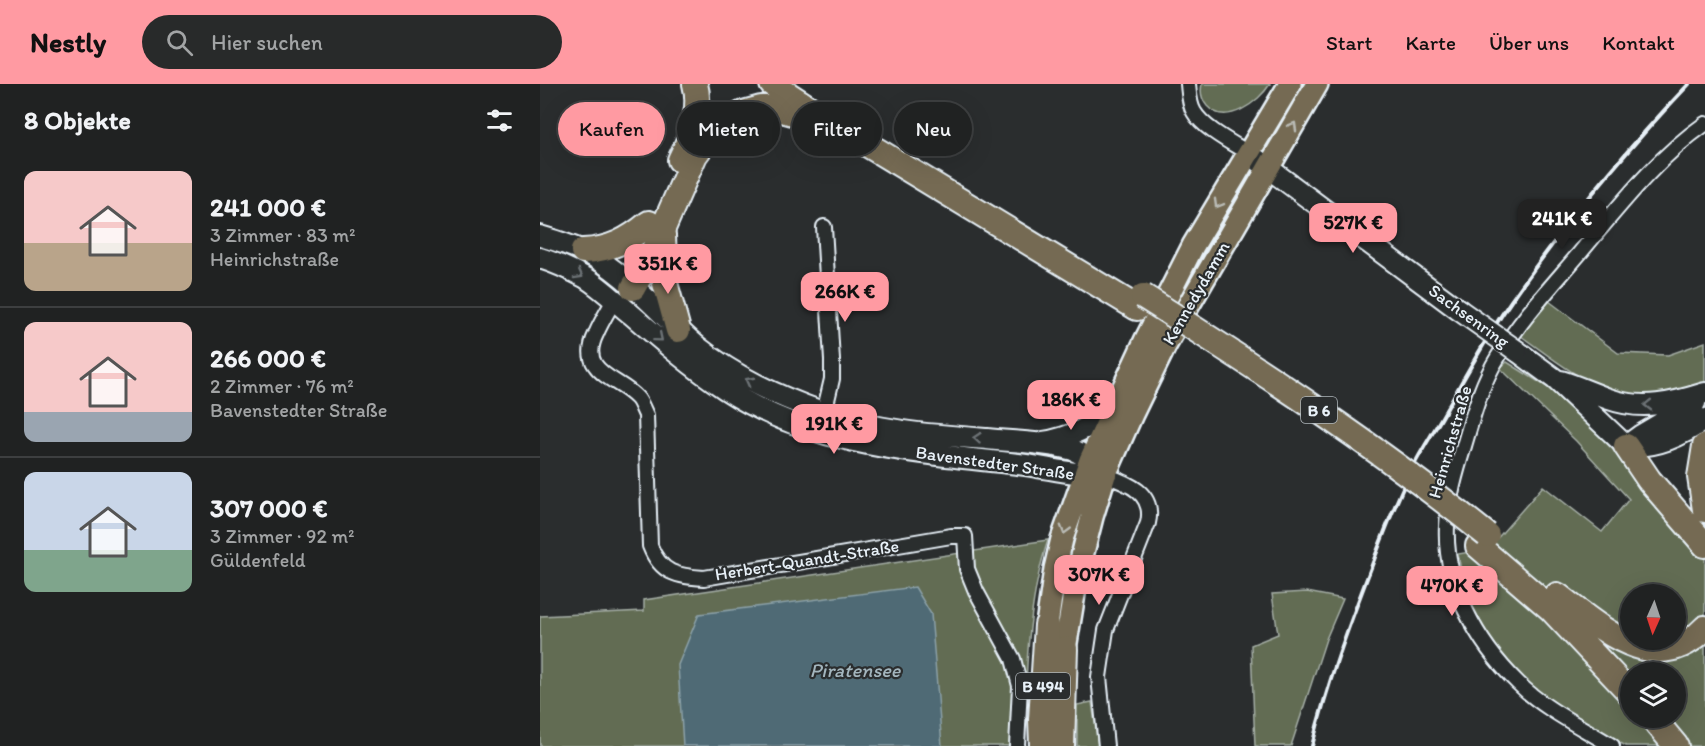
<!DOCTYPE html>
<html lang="de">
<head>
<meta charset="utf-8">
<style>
  :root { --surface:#202222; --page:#282a2a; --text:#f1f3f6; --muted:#a2a4a5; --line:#3d3f40; --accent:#ff9aa2 }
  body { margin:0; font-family:Itim,sans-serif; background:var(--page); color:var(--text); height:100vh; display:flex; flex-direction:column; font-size:22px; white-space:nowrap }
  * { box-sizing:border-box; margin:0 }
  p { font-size:20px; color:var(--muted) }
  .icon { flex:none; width:33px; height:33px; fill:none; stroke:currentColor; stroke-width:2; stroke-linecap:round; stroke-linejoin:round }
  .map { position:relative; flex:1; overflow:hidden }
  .side { display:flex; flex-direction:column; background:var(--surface); width:540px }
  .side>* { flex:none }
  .guide { position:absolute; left:18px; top:18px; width:570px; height:54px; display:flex; gap:12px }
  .needle { width:39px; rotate:183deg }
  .buttons { position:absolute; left:1080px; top:500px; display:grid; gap:12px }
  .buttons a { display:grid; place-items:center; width:66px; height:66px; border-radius:50%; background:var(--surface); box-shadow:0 6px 24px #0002,0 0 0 2px var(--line); font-size:30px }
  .price { position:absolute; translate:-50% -51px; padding:0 14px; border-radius:12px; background:var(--accent); color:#111; font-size:20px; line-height:39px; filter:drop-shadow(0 2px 3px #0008) }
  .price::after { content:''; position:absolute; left:50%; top:36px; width:18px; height:14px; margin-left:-9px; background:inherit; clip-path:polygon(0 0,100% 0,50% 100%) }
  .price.selected { background:#222; color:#fff }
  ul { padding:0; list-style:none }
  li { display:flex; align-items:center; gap:18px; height:150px; padding:0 24px }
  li+li { border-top:2px solid var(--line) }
  li span { display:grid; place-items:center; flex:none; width:168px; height:120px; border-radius:12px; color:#555 }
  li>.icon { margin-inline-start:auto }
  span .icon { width:72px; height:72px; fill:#fffc; stroke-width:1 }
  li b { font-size:26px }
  h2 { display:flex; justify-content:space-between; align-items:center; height:72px; padding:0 24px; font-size:26px }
  .chip { padding:0 21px; border-radius:27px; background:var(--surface); box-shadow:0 6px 24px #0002,0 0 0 2px var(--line); font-size:21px; line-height:54px }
  .chip.selected { background:var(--accent); color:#111 }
  header { display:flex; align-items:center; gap:36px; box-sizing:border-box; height:84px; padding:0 30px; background:var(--accent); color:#111 }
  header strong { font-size:28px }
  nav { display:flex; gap:33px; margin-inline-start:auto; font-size:21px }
  .search { width:420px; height:54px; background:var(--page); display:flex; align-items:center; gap:15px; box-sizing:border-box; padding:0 21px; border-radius:33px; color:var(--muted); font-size:22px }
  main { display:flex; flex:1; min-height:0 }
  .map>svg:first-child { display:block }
  .green { fill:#626c53; stroke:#a5aea6; stroke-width:1.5; fill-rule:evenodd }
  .water { fill:#4f6b74; stroke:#8ca1a9; stroke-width:1.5 }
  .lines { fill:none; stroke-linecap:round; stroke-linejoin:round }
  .street-casing { stroke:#e8f1f8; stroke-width:18 }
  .secondary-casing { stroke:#e8f1f8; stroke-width:24 }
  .primary-casing { stroke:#e8f1f8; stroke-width:26 }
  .highway-casing { stroke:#e8f1f8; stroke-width:28 }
  .street { stroke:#2a2d2e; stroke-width:14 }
  .secondary { stroke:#2a2d2e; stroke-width:20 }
  .primary { stroke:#746b52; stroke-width:21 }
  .highway { stroke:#746b52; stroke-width:24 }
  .rail { stroke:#e8f1f8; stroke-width:4 }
  .secondary-bridge-casing { stroke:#e8f1f8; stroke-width:24; stroke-linecap:butt }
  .highway-bridge-casing { stroke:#e8f1f8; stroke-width:28; stroke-linecap:butt }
  .secondary-bridge { stroke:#2a2d2e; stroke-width:20 }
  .highway-bridge { stroke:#746b52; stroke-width:24 }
  .oneway { stroke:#babbb6 }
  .oneway2 { stroke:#6c7275 }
  .labels { text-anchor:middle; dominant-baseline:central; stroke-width:4.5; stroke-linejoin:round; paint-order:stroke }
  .shield { fill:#2a2d2e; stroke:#afb6bb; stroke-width:1.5 }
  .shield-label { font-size:16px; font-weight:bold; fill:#e8f1f8 }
  .street-label { font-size:18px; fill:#e8f1f8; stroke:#2a2d2e }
  .water-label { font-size:20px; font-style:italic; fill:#a3b5bd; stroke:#2a2d2e }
</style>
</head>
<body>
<header>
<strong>Nestly</strong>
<div class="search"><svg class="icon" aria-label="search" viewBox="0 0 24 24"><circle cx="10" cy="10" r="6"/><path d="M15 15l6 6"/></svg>Hier suchen</div>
<nav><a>Start</a><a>Karte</a><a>Über uns</a><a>Kontakt</a></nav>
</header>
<main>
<section class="side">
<h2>8 Objekte<svg class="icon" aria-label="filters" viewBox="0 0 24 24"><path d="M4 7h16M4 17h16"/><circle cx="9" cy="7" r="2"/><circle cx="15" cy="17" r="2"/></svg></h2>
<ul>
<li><span style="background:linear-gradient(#f6c9c9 60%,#b9a48a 0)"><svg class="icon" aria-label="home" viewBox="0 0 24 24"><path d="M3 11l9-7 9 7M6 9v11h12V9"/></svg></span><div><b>241 000 €</b><p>3 Zimmer · 83 m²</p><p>Heinrichstraße</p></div></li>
<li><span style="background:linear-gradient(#f6c9c9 75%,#9aa5b1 0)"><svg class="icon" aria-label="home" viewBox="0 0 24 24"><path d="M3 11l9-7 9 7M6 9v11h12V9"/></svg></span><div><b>266 000 €</b><p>2 Zimmer · 76 m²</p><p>Bavenstedter Straße</p></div></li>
<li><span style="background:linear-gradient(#c9d6e8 65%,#7fa58c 0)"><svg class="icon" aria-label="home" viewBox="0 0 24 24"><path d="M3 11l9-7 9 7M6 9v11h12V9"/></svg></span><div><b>307 000 €</b><p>3 Zimmer · 92 m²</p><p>Güldenfeld</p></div></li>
</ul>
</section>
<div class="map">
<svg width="1165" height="662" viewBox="0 0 1165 662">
  <rect width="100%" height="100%" fill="#2a2d2e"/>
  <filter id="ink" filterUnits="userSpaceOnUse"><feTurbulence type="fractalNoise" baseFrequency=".0167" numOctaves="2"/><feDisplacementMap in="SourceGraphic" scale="12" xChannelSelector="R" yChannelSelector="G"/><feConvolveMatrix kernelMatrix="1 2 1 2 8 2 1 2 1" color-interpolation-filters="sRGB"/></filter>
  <g filter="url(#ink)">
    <!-- green -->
    <path class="green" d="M662,0h68c-11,18 -44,43 -63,22 -5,-6 -7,-14 -5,-22z
      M1001,211l77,58 50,2 37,-13v43c-16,3 -48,14 -63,14 -42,0 -95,-45 -128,-68z
      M967,278l40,25 50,46 82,87 23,30 3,7v189h-79l-65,-35 -26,-19 -41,-47 -15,-23 -15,-36 -6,-32 30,-5 55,-63 59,46 27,-33 -53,-58 -76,-73zM1090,510h46v45h-46zM1090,588h46v45h-46z
      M508,456c-21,64 -23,139 -23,206h-485v-130l104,-5v-11z
      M767,508l36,7 -17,40 -35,107h-36l-4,-101 27,-11 -6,-40z
      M552,618l6,44h-21v-41z"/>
    <!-- water -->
    <path class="water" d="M375,503l16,27 11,132h-259l-5,-81 21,-51z"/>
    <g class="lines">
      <defs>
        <path id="street" d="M648,0c1,9 1,20 6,28 9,16 38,31 54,41
          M74,216c-6,11 -13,22 -18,34 -19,39 23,44 41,64 4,4 6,12 9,17l4,131c11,28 27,30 54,32l247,-42h14l2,33 9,22 37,68 7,27 -3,60
          M284,329l8,-34v-19l-8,-133
          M565,391c23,8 50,18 43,48l-42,107 -7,47 7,69
          M1072,662c-32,-20 -68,-37 -94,-63 -41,-40 -74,-99 -71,-157 1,-27 9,-54 17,-80 9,-30 17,-62 34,-89 22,-37 53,-70 81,-103 39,-46 76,-95 126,-130"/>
        <path id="secondary" d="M708,69l211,157
          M0,152c14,4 30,9 43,15 41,19 79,66 115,96 37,30 79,49 124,65 53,19 110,23 165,27 28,3 59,3 86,11 11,4 20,14 29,22
          M0,174c16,5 31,12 46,20 16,10 31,25 46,37 30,26 60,52 93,74 86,57 193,64 293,75 27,3 54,11 81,11
          M977,267l38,28 71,67c29,2 55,-9 79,-27
          M1021,297c16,5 31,12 48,18 33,12 64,4 96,-6
          M503,358c27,-4 49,-15 70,-33
          M1086,362l15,-11 54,-32"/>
        <path id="primary" d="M507,541l8,-56 7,-30 28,-79 56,-121 47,-93 97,-162
          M525,565l12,-73 15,-59 13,-42 27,-61 33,-68 152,-262"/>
        <path id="highway" d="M232,0l68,44 297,180
          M140,76c11,-22 22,-52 15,-76
          M123,151l2,48 13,47
          M43,167c27,-1 46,-11 66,-28
          M93,204l18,-32 44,-101 20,-27 28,-15 18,-5h14l35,10
          M1086,362l23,34 56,65
          M1165,362l-5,31 5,33
          M938,462l73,63 79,84
          M1017,511c43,32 99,85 148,33
          M1112,633l24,29
          M502,662l-1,-27 6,-94
          M522,662l3,-97"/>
      </defs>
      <!-- street casing -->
      <use href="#street" class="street-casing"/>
      <!-- secondary casing -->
      <use href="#secondary" class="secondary-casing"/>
      <!-- primary casing -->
      <use href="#primary" class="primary-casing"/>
      <!-- highway casing -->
      <use href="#highway" class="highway-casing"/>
      <!-- street -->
      <use href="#street" class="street"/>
      <!-- secondary -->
      <use href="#secondary" class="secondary"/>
      <!-- primary -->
      <use href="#primary" class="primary"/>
      <!-- highway -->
      <use href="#highway" class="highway"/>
      <!-- rail -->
      <path class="rail" d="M772,662c15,-62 37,-121 60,-181 12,-32 24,-65 40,-96 10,-20 23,-39 34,-59 21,-37 41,-74 65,-109 54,-77 113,-149 178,-217"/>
      <defs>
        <path id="secondary-bridge" d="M919,226l58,41"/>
        <path id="highway-bridge" d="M603,212c119,75 235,151 344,239"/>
      </defs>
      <!-- secondary-bridge casing -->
      <use href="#secondary-bridge" class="secondary-bridge-casing"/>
      <!-- highway-bridge casing -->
      <use href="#highway-bridge" class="highway-bridge-casing"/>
      <!-- secondary-bridge -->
      <use href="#secondary-bridge" class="secondary-bridge"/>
      <!-- highway-bridge -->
      <use href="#highway-bridge" class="highway-bridge"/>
    </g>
    <!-- one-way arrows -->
    <defs><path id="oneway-chevron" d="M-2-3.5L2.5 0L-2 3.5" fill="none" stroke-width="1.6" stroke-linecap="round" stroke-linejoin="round" transform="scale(1.5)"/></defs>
    <g class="oneway">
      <use href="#oneway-chevron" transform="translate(753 42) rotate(-60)"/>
      <use href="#oneway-chevron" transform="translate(678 120) rotate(120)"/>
      <use href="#oneway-chevron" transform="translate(525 446) rotate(106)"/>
    </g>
    <g class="oneway2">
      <use href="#oneway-chevron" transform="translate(39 191) rotate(29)"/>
      <use href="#oneway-chevron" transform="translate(119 254) rotate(40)"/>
      <use href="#oneway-chevron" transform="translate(209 297) rotate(-152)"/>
      <use href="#oneway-chevron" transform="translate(1108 321) rotate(179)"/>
      <use href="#oneway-chevron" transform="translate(437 354) rotate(-175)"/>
    </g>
  </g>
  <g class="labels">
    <!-- shield labels -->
    <g class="shield">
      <rect x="761" y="313" width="36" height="26" rx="4.5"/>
      <rect x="476" y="589" width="54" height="26" rx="4.5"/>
    </g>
    <g class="shield-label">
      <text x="779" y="326">B 6</text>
      <text x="503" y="602">B 494</text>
    </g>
    <!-- street labels -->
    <g class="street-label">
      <text transform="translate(656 209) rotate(-60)">Kennedydamm</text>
      <text transform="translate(929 232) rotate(36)">Sachsenring</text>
      <text transform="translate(910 358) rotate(-74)">Heinrichstraße</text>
      <text transform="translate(455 379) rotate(8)">Bavenstedter Straße</text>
      <text transform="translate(267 476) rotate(-9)">Herbert-Quandt-Straße</text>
    </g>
    <!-- water labels -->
    <g class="water-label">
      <text x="315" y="586">Piratensee</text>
    </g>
  </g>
</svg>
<div class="buttons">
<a><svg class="needle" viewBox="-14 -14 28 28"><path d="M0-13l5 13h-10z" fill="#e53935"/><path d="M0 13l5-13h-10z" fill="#a2a4a5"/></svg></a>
<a><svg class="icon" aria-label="layers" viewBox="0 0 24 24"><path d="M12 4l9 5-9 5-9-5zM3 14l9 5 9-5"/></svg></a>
</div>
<b class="price selected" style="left:1022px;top:166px">241K €</b>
<b class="price" style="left:813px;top:170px">527K €</b>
<b class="price" style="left:128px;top:211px">351K €</b>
<b class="price" style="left:305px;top:239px">266K €</b>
<b class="price" style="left:531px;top:347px">186K €</b>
<b class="price" style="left:294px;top:371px">191K €</b>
<b class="price" style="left:559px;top:522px">307K €</b>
<b class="price" style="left:912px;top:533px">470K €</b>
<div class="guide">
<a class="chip selected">Kaufen</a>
<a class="chip">Mieten</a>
<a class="chip">Filter</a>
<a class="chip">Neu</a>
</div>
</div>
</main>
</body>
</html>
